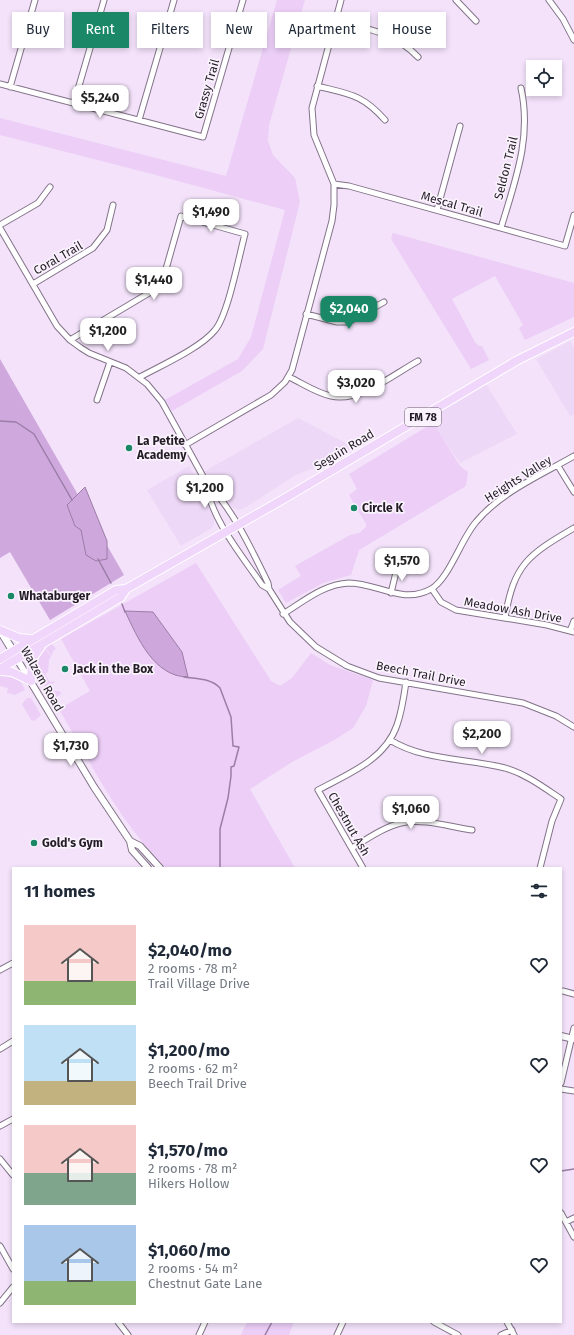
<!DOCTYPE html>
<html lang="en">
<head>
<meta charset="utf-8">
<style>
  :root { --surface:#fff; --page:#f2f2f3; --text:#1f2937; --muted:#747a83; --accent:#1a8866 }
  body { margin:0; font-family:"Fira Sans",sans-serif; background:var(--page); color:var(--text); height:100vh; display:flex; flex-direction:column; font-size:15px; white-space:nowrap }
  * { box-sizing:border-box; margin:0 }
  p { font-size:13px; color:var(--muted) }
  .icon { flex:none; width:22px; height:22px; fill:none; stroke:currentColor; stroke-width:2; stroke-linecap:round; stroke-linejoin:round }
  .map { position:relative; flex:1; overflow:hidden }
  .drawer { position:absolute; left:12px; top:867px; width:550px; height:456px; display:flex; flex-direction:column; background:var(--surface); border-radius:0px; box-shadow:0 2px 6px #0003 }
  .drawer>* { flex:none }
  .banner { position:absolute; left:12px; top:12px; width:550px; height:36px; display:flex; gap:8px }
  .buttons { position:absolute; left:526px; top:60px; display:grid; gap:8px }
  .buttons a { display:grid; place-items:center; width:36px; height:36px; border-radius:0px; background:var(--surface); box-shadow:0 2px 6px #0003; font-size:20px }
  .price { position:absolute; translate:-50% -34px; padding:0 9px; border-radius:8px; background:#fff; color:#222; font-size:13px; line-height:26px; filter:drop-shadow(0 1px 2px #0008) }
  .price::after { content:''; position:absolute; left:50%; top:24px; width:12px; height:9px; margin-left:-6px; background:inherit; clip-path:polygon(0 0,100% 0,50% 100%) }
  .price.active { background:var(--accent); color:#fff }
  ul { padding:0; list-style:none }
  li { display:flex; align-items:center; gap:12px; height:100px; padding:0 12px }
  li span { display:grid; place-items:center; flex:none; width:112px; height:80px; border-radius:0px; color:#555 }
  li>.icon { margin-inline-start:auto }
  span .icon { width:48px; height:48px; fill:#fffc; stroke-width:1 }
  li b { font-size:17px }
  h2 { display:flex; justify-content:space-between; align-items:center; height:48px; padding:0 12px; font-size:17px }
  .pill { padding:0 14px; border-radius:0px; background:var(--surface); box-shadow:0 2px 6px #0003; font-size:14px; line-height:36px }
  .pill.active { background:var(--accent); color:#fff }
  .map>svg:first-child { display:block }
  .built { fill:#eed8f7 }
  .green { fill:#eccef7 }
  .forest { fill:#cfa8de }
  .water { fill:#cea7dd; stroke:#9b7da6 }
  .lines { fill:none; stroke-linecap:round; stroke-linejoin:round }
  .stream { stroke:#9b7da6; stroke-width:1.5 }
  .minor-casing { stroke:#827388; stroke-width:7 }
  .tertiary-casing { stroke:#827388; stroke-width:8 }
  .secondary-casing { stroke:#827388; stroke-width:9 }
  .primary-casing { stroke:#fff; stroke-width:10 }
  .minor { stroke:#fff; stroke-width:5 }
  .tertiary { stroke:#fff; stroke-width:6 }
  .secondary { stroke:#fff; stroke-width:7 }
  .primary { stroke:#f1d6fb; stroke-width:8 }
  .poi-dot { fill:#1a8866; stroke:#faf3fd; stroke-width:1.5 }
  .labels { text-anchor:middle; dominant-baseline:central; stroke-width:3.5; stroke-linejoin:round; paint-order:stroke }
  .shield { fill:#faf3fd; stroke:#645c66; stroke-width:1 }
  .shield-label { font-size:11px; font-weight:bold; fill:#231c25 }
  .street-label { font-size:12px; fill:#231c25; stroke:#faf3fd }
  .poi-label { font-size:12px; font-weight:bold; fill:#231c25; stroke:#faf3fd; text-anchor:start }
</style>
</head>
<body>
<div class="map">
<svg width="574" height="1335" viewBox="0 0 574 1335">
  <rect width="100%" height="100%" fill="#f3e2fa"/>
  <!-- built -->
  <path class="built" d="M570,341l4,6v67l-4,2 -34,-57z
    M486,384l31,50 -57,29 -31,-44z
    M298,418l48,25 3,6 -30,17 -23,9 -53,34 -6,1 -7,-4 -25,-35z
    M189,466l11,20 14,32v6l-2,4 -31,18 -34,-56z"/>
  <!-- green -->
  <path class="green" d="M277,0h28l-36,125 -1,16 5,14 22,23 5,24 -37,147 -21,22 -70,40 -7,-11 73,-41 13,-22 34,-127 -129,-35 -156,-40v-17l226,58z
    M393,233l181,50v34l-49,23 -6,-12 4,-3 -28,-49 -43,23 23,43 4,4h3l7,14 -18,9 -78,-127 -2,-4z
    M433,423l27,43 8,6 -2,14 -107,64 -8,25 -28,8 -37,20 -8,-13 23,-14 -6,-10 55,-31 9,-2 7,-6v-3l-17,-29 8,-6 -8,-15z
    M196,563l75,118 9,5 12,-8 19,-25 19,12 43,15 -7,26 -13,22 -17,11 -44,23 -42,27 45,79h-129c-46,-45 -75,-104 -107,-159l31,-18 -29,-52z
    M51,643l7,8 -2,-2 -3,2 -1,5 -6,-7z
    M45,649l6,7 -2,4 -1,12 -3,2 5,8 5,-1 -3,4 3,6h5l1,3 -8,5 -17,-26 -1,-12z
    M8,674l12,6 5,10 -10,5 -8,-2 1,-5 -8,-2v-10z
    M27,698h4l10,17 -7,6 -3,-1 -9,-16z
    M247,1322h47l-5,13h-48z"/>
  <!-- forest -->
  <path class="forest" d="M0,359l124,216 -74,45 -40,-68 -10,6z"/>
  <!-- water -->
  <path class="water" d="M85,487l22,54v18l-11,2 -10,-6 -5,-25 -6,-4 -8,-21z
    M125,611l28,1 29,40 6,25c-34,0 -51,-40 -63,-66z"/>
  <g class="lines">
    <!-- stream -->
    <path class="stream" d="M0,421l16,1 18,12 38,66
      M98,559l13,24
      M122,604l3,8
      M184,677c12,2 27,1 36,11l11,29 2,29 6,1 -5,19 -3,1v9l-3,22 -8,31v39
      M561,1171l13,-2
      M265,1335l7,-13"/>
    <defs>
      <path id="minor" d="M456,0l20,21
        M549,0l14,19 11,21
        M335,21c33,8 59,11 83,36
        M0,84l203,53 40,-137
        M317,86c32,8 45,8 68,34
        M10,87l25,-87
        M74,103l30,-103
        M139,120l35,-120
        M334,184l15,2 216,60 9,-31
        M437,210l23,-84
        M0,225l38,-22 12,-16
        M0,228l57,98 13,14 11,8 8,5 37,15 21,16 15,18 43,78c28,30 45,66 63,103l1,6 21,33 26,25 31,19 32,12 144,25 33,13 18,11
        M501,228c14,-47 31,-90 20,-140
        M33,284l60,-36 14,-18 6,-25
        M306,314l31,8h11l36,-20
        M70,340l84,-50 10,-14 17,-60 64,18c-6,22 -17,81 -30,96 -14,18 -55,36 -75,47
        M289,377c13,6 27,16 42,19 28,7 63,-22 87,-35
        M97,400l13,-38
        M185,445l86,-50 14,-13 7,-12 40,-149 2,-16v-21l-20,-49 -2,-27 29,-108
        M558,466l16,26
        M205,480c6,39 35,73 57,105l7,4
        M432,589l9,13 15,8 91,15 27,7
        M391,593l6,-25
        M283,614c21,-13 41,-30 66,-31 28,0 54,22 82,6 18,-10 30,-50 45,-67 25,-30 65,-47 98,-66
        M505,618c9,-54 23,-63 69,-90
        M570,631l4,-10
        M390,740c34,21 76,18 115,28 21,6 38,19 56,31l-9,22 -12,47
        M352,848c15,-9 32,-21 49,-25 22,-5 49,4 71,7
        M363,868l-45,-78c30,-16 67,-30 79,-65 5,-14 7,-29 9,-43
        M0,970l13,-7
        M563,991l11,3
        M0,1049l13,-8
        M561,1083l13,-55
        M561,1089l13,2
        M0,1126l13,-7
        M0,1159l13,16
        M561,1213l13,24
        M566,1222l8,-4
        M0,1246l13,23
        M0,1303l13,-16
        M118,1322l10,13
        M434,1322l24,13
        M507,1322l7,13
        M199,1335l6,-13
        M337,1335l6,-13
        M501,1335l11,-5"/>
      <path id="tertiary" d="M17,659l77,128 36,54 2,9 16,18
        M130,841l10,5 20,22
        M561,1036l13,3"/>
      <path id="secondary" d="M0,630l16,26"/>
      <path id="primary" d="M0,630l19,8 12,1
        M0,659l116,-69 10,-1 161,-92 229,-136 58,-29
        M0,669l121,-72 5,-8
        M0,671l12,1 19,9
        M31,681l1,-22 8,-11"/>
    </defs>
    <!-- minor casing -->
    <use href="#minor" class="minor-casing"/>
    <!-- tertiary casing -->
    <use href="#tertiary" class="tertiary-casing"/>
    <!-- secondary casing -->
    <use href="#secondary" class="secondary-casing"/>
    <!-- primary casing -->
    <use href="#primary" class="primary-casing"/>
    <!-- minor -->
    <use href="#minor" class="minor"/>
    <!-- tertiary -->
    <use href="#tertiary" class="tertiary"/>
    <!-- secondary -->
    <use href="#secondary" class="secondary"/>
    <!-- primary -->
    <use href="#primary" class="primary"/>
  </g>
  <!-- markers -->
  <g class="poi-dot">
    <circle cx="129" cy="448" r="4"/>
    <circle cx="354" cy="508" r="4"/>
    <circle cx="11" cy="596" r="4"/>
    <circle cx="65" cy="669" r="4"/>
    <circle cx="34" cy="843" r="4"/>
  </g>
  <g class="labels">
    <!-- shield labels -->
    <rect class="shield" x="405" y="408" width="36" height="18" rx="3"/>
    <g class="shield-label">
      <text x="423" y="417">FM 78</text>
    </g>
    <!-- street labels -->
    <g class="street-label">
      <text transform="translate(207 89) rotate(-74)">Grassy Trail</text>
      <text transform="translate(506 168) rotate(-76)">Seldon Trail</text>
      <text transform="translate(452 204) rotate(16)">Mescal Trail</text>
      <text transform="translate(58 258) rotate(-30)">Coral Trail</text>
      <text transform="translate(344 450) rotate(-31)">Seguin Road</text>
      <text transform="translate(518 479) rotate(-32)">Heights Valley</text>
      <text transform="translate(513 610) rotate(10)">Meadow Ash Drive</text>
      <text transform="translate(421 674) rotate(11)">Beech Trail Drive</text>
      <text transform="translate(42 679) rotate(60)">Walzem Road</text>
      <text transform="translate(349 824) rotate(60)">Chestnut Ash</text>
    </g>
    <!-- poi labels -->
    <g class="poi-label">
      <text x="137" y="441">La Petite<tspan x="137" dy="14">Academy</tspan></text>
      <text x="362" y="508">Circle K</text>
      <text x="19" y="596">Whataburger</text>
      <text x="73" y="669">Jack in the Box</text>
      <text x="42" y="843">Gold's Gym</text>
    </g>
  </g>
</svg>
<div class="buttons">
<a><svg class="icon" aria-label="locate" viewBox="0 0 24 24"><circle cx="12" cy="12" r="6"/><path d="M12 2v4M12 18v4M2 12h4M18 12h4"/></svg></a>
</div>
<b class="price" style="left:100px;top:119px">$5,240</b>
<b class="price" style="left:211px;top:233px">$1,490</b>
<b class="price" style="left:154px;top:301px">$1,440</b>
<b class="price active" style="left:349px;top:330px">$2,040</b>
<b class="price" style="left:108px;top:352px">$1,200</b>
<b class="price" style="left:356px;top:404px">$3,020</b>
<b class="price" style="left:205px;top:509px">$1,200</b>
<b class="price" style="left:402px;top:582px">$1,570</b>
<b class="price" style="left:482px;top:755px">$2,200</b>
<b class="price" style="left:71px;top:767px">$1,730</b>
<b class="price" style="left:411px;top:830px">$1,060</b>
<div class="banner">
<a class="pill">Buy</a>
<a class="pill active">Rent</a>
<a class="pill">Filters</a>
<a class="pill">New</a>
<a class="pill">Apartment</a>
<a class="pill">House</a>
</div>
<section class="drawer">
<h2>11 homes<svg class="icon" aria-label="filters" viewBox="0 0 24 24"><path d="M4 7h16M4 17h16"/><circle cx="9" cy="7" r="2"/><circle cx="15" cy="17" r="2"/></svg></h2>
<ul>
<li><span style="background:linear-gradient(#f6c9c9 70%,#8fb573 0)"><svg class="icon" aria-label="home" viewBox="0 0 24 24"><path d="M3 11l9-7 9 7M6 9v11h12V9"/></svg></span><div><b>$2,040/mo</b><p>2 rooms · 78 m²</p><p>Trail Village Drive</p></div><svg class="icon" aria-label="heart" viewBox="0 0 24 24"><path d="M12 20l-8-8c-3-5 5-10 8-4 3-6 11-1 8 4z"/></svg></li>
<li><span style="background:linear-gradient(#bfe0f5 70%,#c2b280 0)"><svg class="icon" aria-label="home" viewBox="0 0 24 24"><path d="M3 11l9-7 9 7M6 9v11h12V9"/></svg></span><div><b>$1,200/mo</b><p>2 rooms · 62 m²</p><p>Beech Trail Drive</p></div><svg class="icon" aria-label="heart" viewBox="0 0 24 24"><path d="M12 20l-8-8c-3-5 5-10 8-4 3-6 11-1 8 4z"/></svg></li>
<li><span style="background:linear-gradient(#f6c9c9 60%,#7fa58c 0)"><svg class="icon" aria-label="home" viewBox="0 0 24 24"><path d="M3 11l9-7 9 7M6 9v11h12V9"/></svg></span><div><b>$1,570/mo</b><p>2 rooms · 78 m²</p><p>Hikers Hollow</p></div><svg class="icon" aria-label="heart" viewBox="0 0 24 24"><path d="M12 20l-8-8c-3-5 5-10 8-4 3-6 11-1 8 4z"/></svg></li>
<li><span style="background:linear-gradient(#a9c7e8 70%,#8fb573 0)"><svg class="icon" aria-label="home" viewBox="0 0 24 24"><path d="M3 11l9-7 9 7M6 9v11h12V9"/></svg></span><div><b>$1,060/mo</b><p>2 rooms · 54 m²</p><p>Chestnut Gate Lane</p></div><svg class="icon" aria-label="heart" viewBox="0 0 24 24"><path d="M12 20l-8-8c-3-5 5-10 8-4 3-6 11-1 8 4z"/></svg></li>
</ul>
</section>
</div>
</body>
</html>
